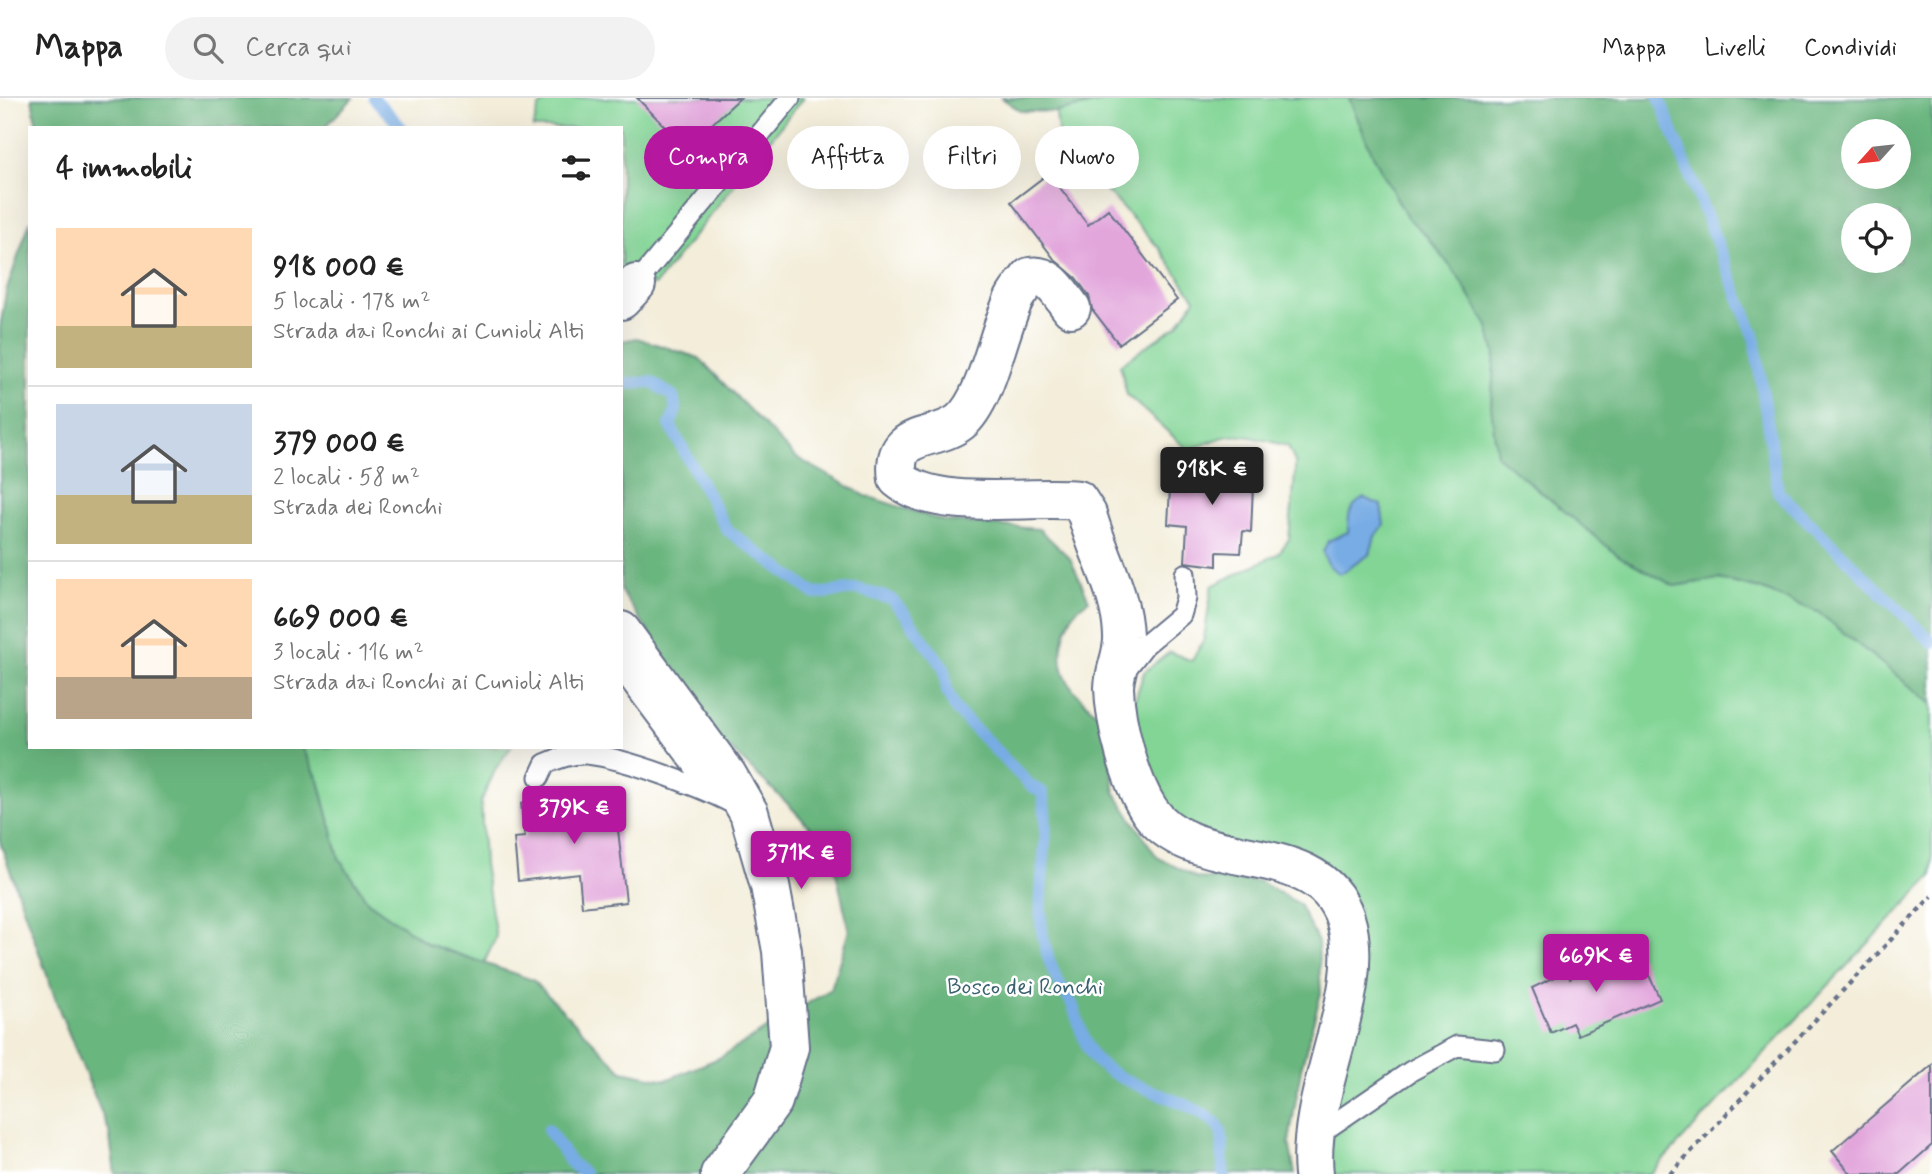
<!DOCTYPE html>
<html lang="it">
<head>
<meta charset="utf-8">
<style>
  :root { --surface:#fff; --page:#f2f2f2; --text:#222; --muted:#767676; --line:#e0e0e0; --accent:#b5179e }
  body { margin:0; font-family:Mynerve,sans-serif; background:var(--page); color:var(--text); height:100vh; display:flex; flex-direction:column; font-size:26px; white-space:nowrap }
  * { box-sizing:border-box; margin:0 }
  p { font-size:23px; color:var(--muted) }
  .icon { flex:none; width:38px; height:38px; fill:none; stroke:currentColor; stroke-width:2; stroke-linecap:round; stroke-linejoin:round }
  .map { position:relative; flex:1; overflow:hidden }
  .panel { position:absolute; left:28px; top:28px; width:595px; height:623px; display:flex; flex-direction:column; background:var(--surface); border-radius:0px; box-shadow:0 7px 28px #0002 }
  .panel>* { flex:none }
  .banner { position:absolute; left:644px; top:28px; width:665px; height:63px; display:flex; gap:14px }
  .needle { width:46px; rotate:243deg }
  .fabs { position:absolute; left:1841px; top:21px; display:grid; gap:14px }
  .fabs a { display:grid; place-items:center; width:70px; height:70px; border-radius:50%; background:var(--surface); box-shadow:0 7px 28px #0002; font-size:35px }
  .price { position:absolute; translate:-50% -60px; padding:0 16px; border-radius:7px; background:var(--accent); color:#fff; font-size:23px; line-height:46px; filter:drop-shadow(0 2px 4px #0008) }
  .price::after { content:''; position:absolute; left:50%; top:42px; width:21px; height:16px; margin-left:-10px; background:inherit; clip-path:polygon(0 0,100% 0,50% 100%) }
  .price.on { background:#222; color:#fff }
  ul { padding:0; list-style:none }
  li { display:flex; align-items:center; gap:21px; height:175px; padding:0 28px }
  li+li { border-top:2px solid var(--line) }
  li span { display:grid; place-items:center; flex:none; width:196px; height:140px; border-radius:0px; color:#555 }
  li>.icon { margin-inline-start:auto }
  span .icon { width:84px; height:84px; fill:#fffc; stroke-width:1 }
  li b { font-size:30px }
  h2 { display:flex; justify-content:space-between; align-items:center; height:84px; padding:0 28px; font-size:30px }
  .tag { padding:0 24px; border-radius:32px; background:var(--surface); box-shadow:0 7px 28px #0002; font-size:24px; line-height:63px }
  .tag.on { background:var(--accent); color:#fff }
  header { display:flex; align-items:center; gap:42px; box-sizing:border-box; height:98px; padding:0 35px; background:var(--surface); border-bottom:2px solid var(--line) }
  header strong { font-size:33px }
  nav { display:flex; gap:38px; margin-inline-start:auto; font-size:24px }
  .search { width:490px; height:63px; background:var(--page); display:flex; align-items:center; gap:18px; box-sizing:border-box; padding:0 24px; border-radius:38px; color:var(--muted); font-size:26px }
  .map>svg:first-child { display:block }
  .green { fill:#83d596; stroke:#4f827a; stroke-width:2 }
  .forest { fill:#6ab67f; stroke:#42726e; stroke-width:2; fill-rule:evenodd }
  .water { fill:#77ace4; stroke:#496ea1; stroke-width:2 }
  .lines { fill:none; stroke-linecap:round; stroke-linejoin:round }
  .stream { stroke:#77ace4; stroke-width:12 }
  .building { fill:#e2a6db }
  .lane-casing { stroke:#677289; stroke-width:23 }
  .street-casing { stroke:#677289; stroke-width:42 }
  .path { stroke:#677289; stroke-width:4.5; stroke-dasharray:5 5; stroke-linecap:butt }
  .lane { stroke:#fff; stroke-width:19 }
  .street { stroke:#fff; stroke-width:38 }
  .labels { text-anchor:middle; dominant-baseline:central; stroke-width:5; stroke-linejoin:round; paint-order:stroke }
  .park-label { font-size:23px; fill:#3a616f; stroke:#fff }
</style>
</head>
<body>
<header>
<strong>Mappa</strong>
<div class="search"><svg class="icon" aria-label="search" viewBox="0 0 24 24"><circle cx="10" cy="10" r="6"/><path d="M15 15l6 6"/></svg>Cerca qui</div>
<nav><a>Mappa</a><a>Livelli</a><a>Condividi</a></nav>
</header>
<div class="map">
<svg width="1932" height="1076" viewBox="0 0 1932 1076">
  <rect width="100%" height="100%" fill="#fff"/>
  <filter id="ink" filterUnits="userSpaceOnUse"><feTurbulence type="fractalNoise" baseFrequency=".0143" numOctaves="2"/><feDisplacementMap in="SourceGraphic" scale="14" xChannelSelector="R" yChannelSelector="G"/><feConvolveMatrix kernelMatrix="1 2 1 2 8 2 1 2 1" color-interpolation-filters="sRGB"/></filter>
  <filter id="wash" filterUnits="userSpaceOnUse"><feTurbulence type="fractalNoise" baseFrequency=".00686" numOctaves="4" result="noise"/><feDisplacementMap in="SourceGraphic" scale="28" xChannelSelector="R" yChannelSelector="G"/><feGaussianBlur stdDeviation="1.57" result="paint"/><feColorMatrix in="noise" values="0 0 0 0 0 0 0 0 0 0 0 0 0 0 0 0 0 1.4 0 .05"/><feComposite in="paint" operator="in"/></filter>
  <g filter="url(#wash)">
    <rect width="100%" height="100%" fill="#f3edd9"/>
    <!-- green -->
    <path class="green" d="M551,0h252l-148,187c-15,0 -26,-7 -34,-19v-138h-88l6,-21z
      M1120,0h229l24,57 34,62 19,18 31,40 31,51 7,28 -4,52 183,180 44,-7 42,10 58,23 114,92v172l-282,298h-323l32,-266 -174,-84 -21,-21 -27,-64 -3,-36 10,-31 26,-20 22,9 12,-22 8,-53 66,-32 11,-15 6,-64v-13l-7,-16c-18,-4 -46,-14 -63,-9 -13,3 -23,10 -38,12l-60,-54 -7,-30 58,-41 17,-25 -36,-51 -47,-52 -41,-28 -13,-36 -2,-20z
      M302,649h209l-15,21 -15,33 3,63 12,73 -12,26 -56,-19 -60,-42 -29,-44 -20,-77z"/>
    <!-- forest -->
    <path class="forest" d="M32,0h321l-29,30h-287z
      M1002,0h118l-64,14 -36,-1z
      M1349,0h583v606l-114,-92 -58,-23 -41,-10 -45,7 -55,-30 -122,-100 -6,-50 4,-52 -7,-28 -31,-51 -31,-40 -19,-18 -34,-62zM1899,33v46h-46v-46zM1899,117v46h-46v-46z
      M30,123v526h272l17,34 20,77 29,44 60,42 105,36 89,91 44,9 53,-22 112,-69 18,-59 -18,-80 -42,-45 -68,-65 -100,-149v-250l16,-3 62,20 95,98 72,40 77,25 96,8 31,29 19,42c-14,9 -17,14 -23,30 -15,43 7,63 38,89l11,74 42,64 40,21 62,3 40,23 19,38 3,51 -20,76 -12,73 6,32h-1180l-6,-43 -49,-119 -60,-170v-514l6,-36z"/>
    <!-- water -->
    <path class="water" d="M1364,400l17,7 3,20 -9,11 -5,18 -30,20 -12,-9 -5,-13 5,-11 20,-9c0,-17 0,-25 16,-34z"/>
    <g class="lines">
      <!-- stream -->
      <path class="stream" d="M374,0l28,30
        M1659,0l95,237 24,157 154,150
        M621,286l30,-2 22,14 3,14 -6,15 57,105 88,64 43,-5 33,10 14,15 39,54 3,23 9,19 75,76 11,6c10,42 -4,85 -1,128 1,18 8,45 17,61 4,8 10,15 14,23 7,17 11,39 22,54 23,30 118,45 127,74 4,12 -1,28 3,42
        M548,1032l23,33 14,11"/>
    </g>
    <g id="blocks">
      <!-- building -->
      <path class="building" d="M637,0h103l-54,50z
        M1049,75l39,52 20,-16 69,91 -58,44 -27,-35 -3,-13 -13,-18 -21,-18 -44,-58z
        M1185,361l69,4 -3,69 -8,-1 -2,22 -24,-1v14l-32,-4 2,-36 -19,-2 3,-53 13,1z
        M614,695l12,109 -44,5 -3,-33 -61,7 -4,-43 11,-1 -4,-34z
        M1616,857l25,3 19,41 -82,36 -6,-12 -21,10 -19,-45 33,-16 5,6z
        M1932,967v80l-33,29h-48l-19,-23z"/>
    </g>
  </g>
  <g filter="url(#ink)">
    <use href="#blocks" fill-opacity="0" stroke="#677289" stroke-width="2"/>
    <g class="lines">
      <defs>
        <path id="lane" d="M636,186l154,-186
          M1127,570l18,-23 36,-30 5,-17 -1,-24
          M621,571l93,124
          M539,679l6,-13c13,-6 27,-11 42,-10 38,4 118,34 152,53
          M1316,1038l95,-65 46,-25 38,4"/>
        <path id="street" d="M621,202l15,-16
          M1071,210c-11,-14 -21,-35 -41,-31 -5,7 -12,14 -16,22 -16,32 -27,101 -54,123 -27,21 -70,6 -62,57 39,33 130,16 180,21l9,14c11,41 35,80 36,122 1,18 -9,35 -9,52 1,35 16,93 35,122 45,67 168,24 196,108 24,73 -40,174 -31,256
          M621,533l106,144 22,38 21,73 12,65 7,96 -16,54 -53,73"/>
      </defs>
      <!-- lane casing -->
      <use href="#lane" class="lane-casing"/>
      <!-- street casing -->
      <use href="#street" class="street-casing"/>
      <!-- path -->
      <path class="path" d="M1670,1076l262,-278"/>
      <!-- lane -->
      <use href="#lane" class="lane"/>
      <!-- street -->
      <use href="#street" class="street"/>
    </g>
  </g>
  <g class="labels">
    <!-- park labels -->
    <g class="park-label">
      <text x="1025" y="890">Bosco dei Ronchi</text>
    </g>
  </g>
</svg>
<div class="fabs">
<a><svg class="needle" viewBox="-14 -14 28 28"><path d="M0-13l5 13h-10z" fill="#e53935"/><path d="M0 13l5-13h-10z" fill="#767676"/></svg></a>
<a><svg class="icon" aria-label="locate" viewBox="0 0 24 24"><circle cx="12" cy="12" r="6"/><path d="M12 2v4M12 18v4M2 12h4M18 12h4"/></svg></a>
</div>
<b class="price on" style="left:1212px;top:409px">918K €</b>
<b class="price" style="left:574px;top:748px">379K €</b>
<b class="price" style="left:801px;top:793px">371K €</b>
<b class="price" style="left:1596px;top:896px">669K €</b>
<div class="banner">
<a class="tag on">Compra</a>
<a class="tag">Affitta</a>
<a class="tag">Filtri</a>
<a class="tag">Nuovo</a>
</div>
<section class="panel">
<h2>4 immobili<svg class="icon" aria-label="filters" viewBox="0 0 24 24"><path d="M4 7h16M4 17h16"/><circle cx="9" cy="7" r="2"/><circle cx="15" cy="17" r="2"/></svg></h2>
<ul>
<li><span style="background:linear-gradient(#ffd9b3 70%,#c2b280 0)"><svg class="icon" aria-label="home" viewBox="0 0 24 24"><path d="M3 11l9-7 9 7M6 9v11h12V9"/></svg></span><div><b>918 000 €</b><p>5 locali · 178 m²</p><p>Strada dai Ronchi ai Cunioli Alti</p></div></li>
<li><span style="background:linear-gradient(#c9d6e8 65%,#c2b280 0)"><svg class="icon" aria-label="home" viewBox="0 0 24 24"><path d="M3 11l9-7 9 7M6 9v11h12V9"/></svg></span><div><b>379 000 €</b><p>2 locali · 58 m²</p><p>Strada dei Ronchi</p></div></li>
<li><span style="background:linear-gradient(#ffd9b3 70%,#b9a48a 0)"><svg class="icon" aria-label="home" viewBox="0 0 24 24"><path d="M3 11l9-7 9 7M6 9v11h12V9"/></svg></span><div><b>669 000 €</b><p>3 locali · 116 m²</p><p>Strada dai Ronchi ai Cunioli Alti</p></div></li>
</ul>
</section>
</div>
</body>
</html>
